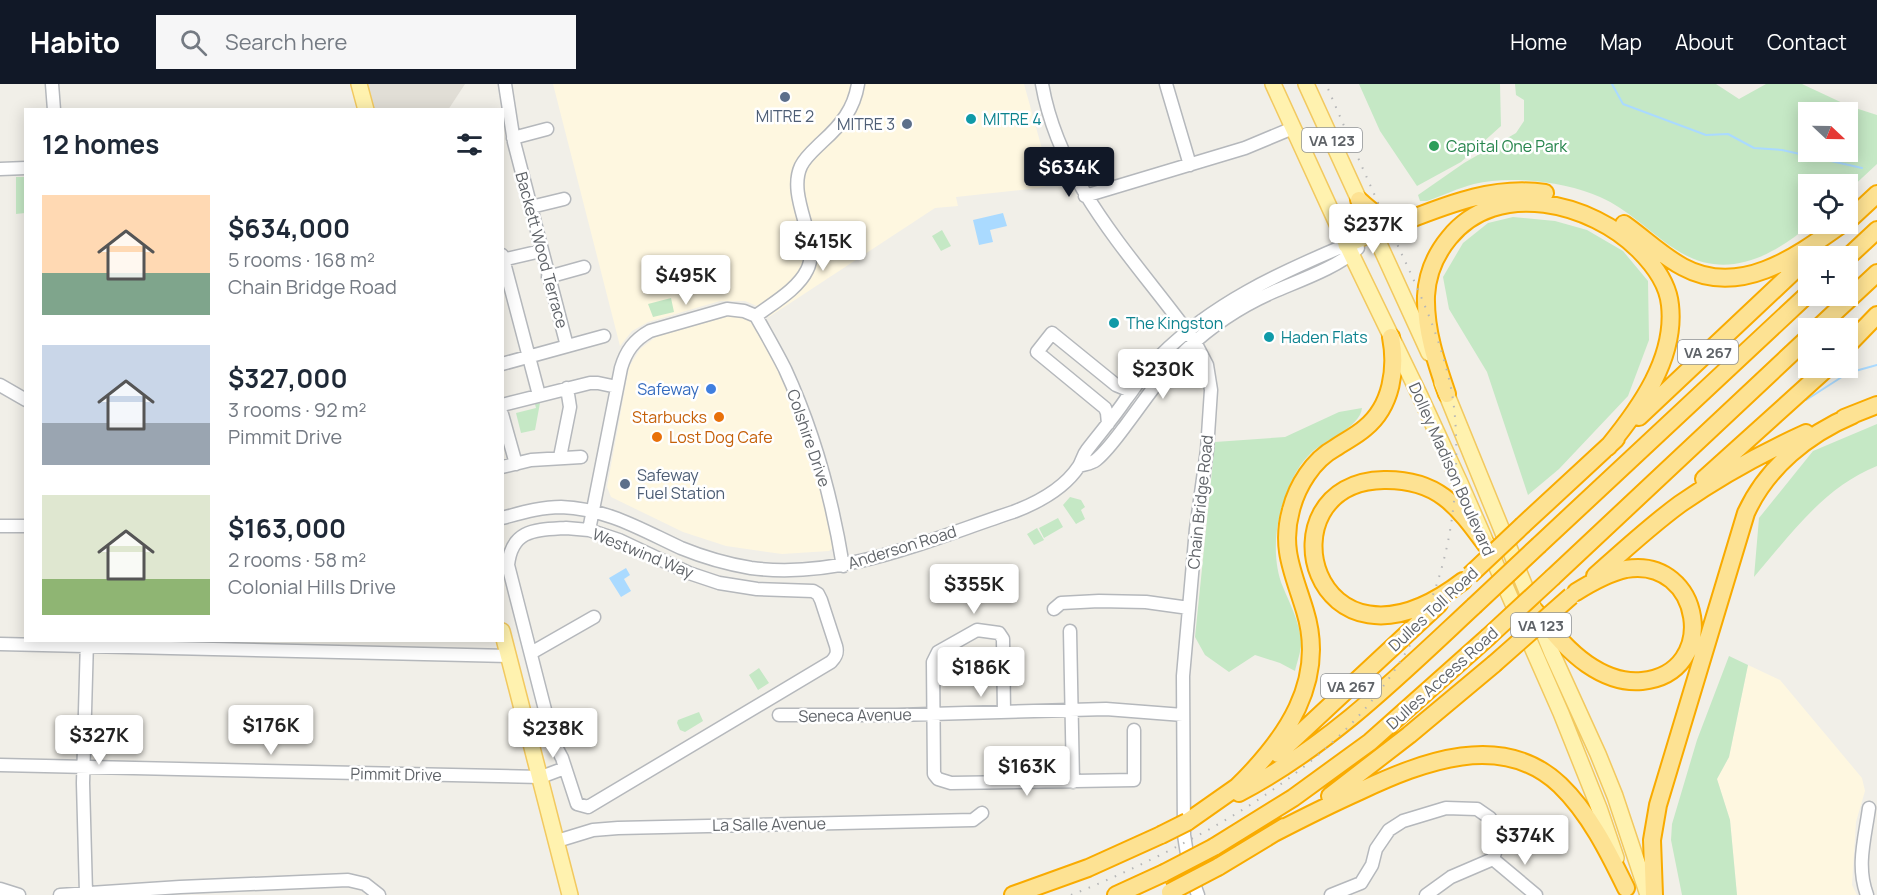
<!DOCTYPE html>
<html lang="en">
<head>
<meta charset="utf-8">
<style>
  :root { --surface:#fff; --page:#f6f6f7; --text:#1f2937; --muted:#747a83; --accent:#111827 }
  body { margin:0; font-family:Manrope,sans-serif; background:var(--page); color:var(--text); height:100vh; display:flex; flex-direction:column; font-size:22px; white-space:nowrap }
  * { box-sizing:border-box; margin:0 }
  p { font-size:20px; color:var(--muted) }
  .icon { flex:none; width:33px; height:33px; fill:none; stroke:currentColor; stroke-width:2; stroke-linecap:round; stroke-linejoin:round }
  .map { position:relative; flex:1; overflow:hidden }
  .sheet { position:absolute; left:24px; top:24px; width:480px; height:534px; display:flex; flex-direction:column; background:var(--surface); border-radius:0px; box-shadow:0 3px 15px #0003 }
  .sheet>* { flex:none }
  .needle { width:39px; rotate:112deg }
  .tools { position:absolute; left:1798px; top:18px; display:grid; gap:12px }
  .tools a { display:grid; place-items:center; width:60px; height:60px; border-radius:0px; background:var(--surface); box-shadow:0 3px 15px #0003; font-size:30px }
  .price { position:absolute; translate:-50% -51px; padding:0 14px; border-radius:6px; background:#fff; color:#222; font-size:20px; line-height:39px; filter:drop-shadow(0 2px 3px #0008) }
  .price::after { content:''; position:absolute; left:50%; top:36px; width:18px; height:14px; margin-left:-9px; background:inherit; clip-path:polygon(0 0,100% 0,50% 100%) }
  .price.selected { background:var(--accent); color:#fff }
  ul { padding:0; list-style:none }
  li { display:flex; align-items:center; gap:18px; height:150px; padding:0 18px }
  li span { display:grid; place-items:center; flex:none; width:168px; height:120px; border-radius:0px; color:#555 }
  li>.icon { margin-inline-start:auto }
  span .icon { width:72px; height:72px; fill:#fffc; stroke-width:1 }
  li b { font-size:26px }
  h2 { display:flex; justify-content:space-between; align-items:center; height:72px; padding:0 18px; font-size:26px }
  header { display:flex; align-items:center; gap:36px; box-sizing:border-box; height:84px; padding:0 30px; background:var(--accent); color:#fff }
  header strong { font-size:28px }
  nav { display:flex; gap:33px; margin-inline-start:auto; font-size:21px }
  .search { width:420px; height:54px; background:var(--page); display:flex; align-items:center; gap:15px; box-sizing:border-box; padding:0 21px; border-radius:0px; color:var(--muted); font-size:22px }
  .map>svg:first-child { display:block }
  .commercial { fill:#fef7e0 }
  .education { fill:#e1ded6 }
  .green { fill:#c5e8c5; fill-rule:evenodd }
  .water { fill:#aadaff }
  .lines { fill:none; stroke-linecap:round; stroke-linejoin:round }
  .stream { stroke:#aadaff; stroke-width:2 }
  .minor-casing { stroke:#b5b8bc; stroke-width:15 }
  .major-casing { stroke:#f2c960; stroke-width:18 }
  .highway-casing { stroke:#f9ab00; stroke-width:20 }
  .minor { stroke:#fff; stroke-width:12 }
  .major { stroke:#fff2af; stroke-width:15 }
  .highway { stroke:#fde293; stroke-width:16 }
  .rail { stroke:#b6b7b8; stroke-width:2; stroke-dasharray:1.5 8; stroke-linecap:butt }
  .highway-bridge-casing { stroke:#f9ab00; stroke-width:20; stroke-linecap:butt }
  .highway-bridge { stroke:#fde293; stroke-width:16 }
  .service-dot { fill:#5c6f8a; stroke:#fff; stroke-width:2 }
  .culture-dot { fill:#0f9aa8; stroke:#fff; stroke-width:2 }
  .leisure-dot { fill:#2e9e5b; stroke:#fff; stroke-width:2 }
  .shop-dot { fill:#3f7fe0; stroke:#fff; stroke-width:2 }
  .food-dot { fill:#e8710a; stroke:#fff; stroke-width:2 }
  .labels { text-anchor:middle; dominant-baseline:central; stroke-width:5; stroke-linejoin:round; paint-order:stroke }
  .shield { fill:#fff; stroke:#8f9295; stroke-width:1.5 }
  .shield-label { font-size:15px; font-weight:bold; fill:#5f6368 }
  .service-label { font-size:16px; fill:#4e5e75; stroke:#fff }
  .culture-label { font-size:16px; fill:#0d838f; stroke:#fff; text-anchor:start }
  .leisure-label { font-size:16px; fill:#27864d; stroke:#fff; text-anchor:start }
  .street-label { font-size:16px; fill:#5f6368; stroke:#fff }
  .shop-label { font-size:16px; fill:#366cbe; stroke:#fff; text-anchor:end }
  .food-label { font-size:16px; fill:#c56008; stroke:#fff; text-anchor:end }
</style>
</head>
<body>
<header>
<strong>Habito</strong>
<div class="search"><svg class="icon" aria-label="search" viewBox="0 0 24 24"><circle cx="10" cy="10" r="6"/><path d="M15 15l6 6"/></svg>Search here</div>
<nav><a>Home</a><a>Map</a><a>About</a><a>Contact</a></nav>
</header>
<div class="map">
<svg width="1877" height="811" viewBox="0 0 1877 811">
  <rect width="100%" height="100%" fill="#f1efe8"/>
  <!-- commercial -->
  <path class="commercial" d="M553,0h471l28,101 -14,3 -82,9 2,9 -23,2 -166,109 -12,-11 -12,-5h-25l-72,21 -16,9 -12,15z
    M730,232h11l11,6 28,52 25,58 19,64 10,45 -1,7 -4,3 -47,3 -56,-8 -43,-14 -72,-35 -4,-10 22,-120 11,-18 17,-13z
    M1748,581l32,15 82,98 3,13 -9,31 -4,63 5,10h-120l-7,-75 -13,-41 12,-22z"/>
  <!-- education -->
  <path class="education" d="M367,0h98l-17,26 -74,-1z"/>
  <!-- green -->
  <path class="green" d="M1359,0h141l1,42 -40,36 -44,24 -37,-55z
    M1515,0h201l23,15 27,-15h36l47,22 28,9v49l-29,27v-7h-39v40h2c-41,34 -87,58 -136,25 -25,-16 -47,-40 -75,-52 -34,-15 -89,-22 -126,-13 -16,4 -32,12 -47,17h-7l-2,-6 46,-32 52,-30 8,-12v-21l-8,-5zM1809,28h39v40h-39z
    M16,93h9v36l-9,1z
    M1513,133l42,4 32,9 36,21 25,30 1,59 -21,56 -69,73 -31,26 -41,-123 -38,-63 -6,-32 20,-34 25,-20z
    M942,146l9,16 -10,5 -9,-15z
    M671,214l3,14 -21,5 -5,-13z
    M540,319l-5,27 -14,3 -5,-20 20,-5 -1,-4z
    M1362,324c-2,20 -39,33 -51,45 -17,16 -25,39 -31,61 -6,23 -6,52 3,73 7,17 16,34 18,53 1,9 -4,22 -6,31l-15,-8 -25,-8 -26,17 -24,-17 -10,-18 20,-195 70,-5 54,-25z
    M1877,340v42c-53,21 -87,69 -123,111l5,-59 54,-67z
    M1070,413l11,3 4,7 -4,3 4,9 -9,5 -13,-19z
    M1058,434l5,9 -19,11 -5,-10z
    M1037,444l7,12 -10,5 -7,-11z
    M1729,572l19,9 -19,92 -12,22 13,41 7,75h-55l-11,-55 1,-16 25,-84z
    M759,584l10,15 -11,7 -9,-15z
    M699,628l4,9 -18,11 -5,-2 -3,-7 1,-3z"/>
  <!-- water -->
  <path class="water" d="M1003,129l4,13 -17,4 3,12 -14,3 -6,-25z
    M626,484l4,7 -6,4 7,12 -10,6 -12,-19z"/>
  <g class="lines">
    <!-- stream -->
    <path class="stream" d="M1612,0l11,20 83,31 22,-1 26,14 28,2 80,18
      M1806,316l42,-27 29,-8"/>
    <defs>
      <path id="minor" d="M52,0l2,26
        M505,0l9,58 53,204
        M1042,0c18,103 94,176 153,258l12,23 4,25 -4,60 -11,79 -13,147 1,159 6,38 8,22
        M1166,0l24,81
        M513,54l34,-9
        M0,85l26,-1
        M1085,112l160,-48 48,-20
        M531,123l33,-8
        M502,171l37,140
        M502,176l39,-9
        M548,193l36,-10
        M756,232c17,-13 42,-27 51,-46 15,-28 -21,-72 -6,-104 5,-10 14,-17 21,-24 19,-17 32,-33 36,-58
        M502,280l102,-28
        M0,301l26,15
        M502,321l88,-22h8l19,4
        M502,330l14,50
        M1108,340l-1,-11 -2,-5 -68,-56 15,-19 64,52 12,5 7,-3
        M560,373l10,-50 -3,-19
        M1079,382c5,-2 12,-2 17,-6 11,-9 21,-23 30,-35 19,-25 37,-53 60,-75 25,-24 55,-44 87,-58 25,-11 66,-25 85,-44
        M502,383l29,-7 50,-3
        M502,434c19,-5 39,-11 59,-11 47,2 79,22 120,41 22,9 46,16 70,20 91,12 177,-28 262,-56 24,-9 51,-23 66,-46 3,-5 4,-11 8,-16 13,-17 27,-33 39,-51 11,-14 20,-30 34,-43 52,-52 119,-83 186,-111
        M0,442h26
        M566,444l23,2 30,10 70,33 30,10 38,6 56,2 5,3 3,6 15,46c2,7 0,11 -5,16l-243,145 -11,-3 -15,-46 -9,-17 -45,-176c4,-36 27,-35 58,-37z
        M589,446l32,-162c5,-17 13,-28 29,-37l77,-22 17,2 12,5c10,18 20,35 29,53 29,63 47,129 58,197
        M1054,525l7,-6 38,-2 47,1 43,6
        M1070,547l3,151
        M0,560l509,12
        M531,569l63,-36
        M1004,628l-1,-73 -4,-6 -22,-3 -39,22 -5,10 1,112 4,5 13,4 183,-3v-50
        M779,631h117l210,-6 77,6
        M0,681l541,12 24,-9
        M557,757l36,-11 25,-2 355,-8 9,-7
        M1493,775l43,36
        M0,805l19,6
        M86,809l-3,-110 4,-143
        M60,811l120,-8 168,-7 17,4 14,11
        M1331,811l30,-12 11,-18 4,-16 13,-19 14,-9 43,-13 31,1 13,9 7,11 1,14 -5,16
        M1426,811l25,-18 42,-18
        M1867,811c-11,-29 -2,-57 2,-87"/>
      <path id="major" d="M359,0l7,26
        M1273,0l70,153 77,159 40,87 101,230 38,95 17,50
        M1306,0l123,269
        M1346,161l28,-12
        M1442,299l110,270 46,101 17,42 33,99
        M502,547l68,264"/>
      <path id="highway" d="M1359,116c14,13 25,22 44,20
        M1848,137l29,-27
        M1624,140c20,14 38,32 59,43 57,31 114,-11 159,-43
        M1374,149c56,-20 110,-49 171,-40
        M1848,173l29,-27
        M1818,244l59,-55
        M1848,261l29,-30
        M1447,310c-11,-32 -22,-64 -21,-98 1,-21 9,-41 23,-58 48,-60 143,-35 190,12 15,15 29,34 31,55 6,53 -30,103 -62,142
        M1639,333l170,-160
        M1844,334l33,-13
        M1704,395l123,-111
        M1523,441l93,-86
        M1539,461l270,-252
        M1595,492c28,-25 55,-50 85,-72 40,-28 82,-51 126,-71
        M1553,493l256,-240
        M1463,497c-152,116 -205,-99 -79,-101 53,-1 73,25 102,65
        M1535,527c16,19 32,39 52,53 16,11 35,19 55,17 79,-8 60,-125 -16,-112 -18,4 -34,13 -50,23
        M1278,670l161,-150
        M1237,703c48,-47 90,-105 68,-176 -11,-37 -25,-62 -14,-101 6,-24 22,-50 44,-62 10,-7 21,-12 30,-20 27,-22 32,-60 26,-91
        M1239,709c91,-48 161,-118 235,-187
        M1330,712l79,-61 85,-71
        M1187,738l57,-40
        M1274,749c29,-15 57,-29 86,-42 62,-29 142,-61 200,-6 29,28 48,66 66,103
        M1214,763l79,-49 77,-56 118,-105
        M1218,783l66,-40
        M1013,811l75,-27 73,-33
        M1116,811l48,-22
        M1654,811l-2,-55 6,-35 88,-292c21,-46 62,-79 107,-98"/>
    </defs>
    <!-- minor casing -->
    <use href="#minor" class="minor-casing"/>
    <!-- major casing -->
    <use href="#major" class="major-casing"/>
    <!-- highway casing -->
    <use href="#highway" class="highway-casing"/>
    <!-- minor -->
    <use href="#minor" class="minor"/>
    <!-- major -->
    <use href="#major" class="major"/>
    <!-- highway -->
    <use href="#highway" class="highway"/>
    <!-- rail -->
    <path class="rail" d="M1071,811c43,-17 85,-37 126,-59 137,-74 241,-172 257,-335 3,-37 4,-77 -3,-113 -12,-58 -38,-110 -63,-163 -21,-47 -42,-94 -62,-141"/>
    <defs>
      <path id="highway-bridge" d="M1470,491l53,-50
        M1474,522l65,-61
        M1488,553l65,-60
        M1494,580l77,-68
        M1161,751l26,-13
        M1164,789l50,-26
        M1170,808l48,-25"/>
    </defs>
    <!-- highway-bridge casing -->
    <use href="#highway-bridge" class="highway-bridge-casing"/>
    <!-- highway-bridge -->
    <use href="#highway-bridge" class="highway-bridge"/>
  </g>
  <!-- markers -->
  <g class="service-dot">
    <circle cx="785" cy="13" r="6"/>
    <circle cx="907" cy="40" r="6"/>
    <circle cx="625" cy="400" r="6"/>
  </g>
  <g class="culture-dot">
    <circle cx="971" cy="35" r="6"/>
    <circle cx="1114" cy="239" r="6"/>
    <circle cx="1269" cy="253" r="6"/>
  </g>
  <circle class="leisure-dot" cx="1434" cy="62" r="6"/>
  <circle class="shop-dot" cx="711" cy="305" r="6"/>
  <g class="food-dot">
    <circle cx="719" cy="333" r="6"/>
    <circle cx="657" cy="353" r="6"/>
  </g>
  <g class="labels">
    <!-- shield labels -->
    <g class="shield">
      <rect x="1302" y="44" width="60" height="24" rx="4.5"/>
      <rect x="1678" y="256" width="60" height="24" rx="4.5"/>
      <rect x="1511" y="529" width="60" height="24" rx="4.5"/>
      <rect x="1321" y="590" width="60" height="24" rx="4.5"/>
    </g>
    <g class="shield-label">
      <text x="1332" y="56">VA 123</text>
      <text x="1708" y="268">VA 267</text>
      <text x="1541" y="541">VA 123</text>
      <text x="1351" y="602">VA 267</text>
    </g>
    <!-- service labels -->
    <g class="service-label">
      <text x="785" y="32">MITRE 2</text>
      <text x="895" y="40" text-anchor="end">MITRE 3</text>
      <text x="637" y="391" text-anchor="start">Safeway<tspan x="637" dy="18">Fuel Station</tspan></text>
    </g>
    <!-- culture labels -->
    <g class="culture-label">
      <text x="983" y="35">MITRE 4</text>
      <text x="1126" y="239">The Kingston</text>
      <text x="1281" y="253">Haden Flats</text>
    </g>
    <!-- leisure labels -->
    <g class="leisure-label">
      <text x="1446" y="62">Capital One Park</text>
    </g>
    <!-- street labels -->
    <g class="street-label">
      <text transform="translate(542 166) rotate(75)">Backett Wood Terrace</text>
      <text transform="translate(809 354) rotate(71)">Colshire Drive</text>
      <text transform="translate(1452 385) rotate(66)">Dolley Madison Boulevard</text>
      <text transform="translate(1200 418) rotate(-84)">Chain Bridge Road</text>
      <text transform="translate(902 463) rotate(-17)">Anderson Road</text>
      <text transform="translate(643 469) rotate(22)">Westwind Way</text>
      <text transform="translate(1433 525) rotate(-43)">Dulles Toll Road</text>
      <text transform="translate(1442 594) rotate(-42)">Dulles Access Road</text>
      <text transform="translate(855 631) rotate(-1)">Seneca Avenue</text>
      <text transform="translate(396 690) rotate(1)">Pimmit Drive</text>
      <text transform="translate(769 740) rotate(-1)">La Salle Avenue</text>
    </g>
    <!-- shop labels -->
    <g class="shop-label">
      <text x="699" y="305">Safeway</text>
    </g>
    <!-- food labels -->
    <g class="food-label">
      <text x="707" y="333">Starbucks</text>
      <text x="669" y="353" text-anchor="start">Lost Dog Cafe</text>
    </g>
  </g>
</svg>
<div class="tools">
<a><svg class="needle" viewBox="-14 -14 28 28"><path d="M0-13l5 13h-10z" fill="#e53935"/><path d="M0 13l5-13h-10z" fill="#747a83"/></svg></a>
<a><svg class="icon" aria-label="locate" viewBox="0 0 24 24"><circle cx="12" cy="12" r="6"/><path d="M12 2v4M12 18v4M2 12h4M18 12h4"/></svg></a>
<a>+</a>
<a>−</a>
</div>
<b class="price selected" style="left:1069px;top:114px">$634K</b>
<b class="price" style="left:1373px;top:171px">$237K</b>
<b class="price" style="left:823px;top:188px">$415K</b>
<b class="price" style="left:686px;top:222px">$495K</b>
<b class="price" style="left:1163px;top:316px">$230K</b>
<b class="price" style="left:974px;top:531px">$355K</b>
<b class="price" style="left:981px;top:614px">$186K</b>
<b class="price" style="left:271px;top:672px">$176K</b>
<b class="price" style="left:553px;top:675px">$238K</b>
<b class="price" style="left:99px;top:682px">$327K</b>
<b class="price" style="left:1027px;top:713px">$163K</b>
<b class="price" style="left:1525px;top:782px">$374K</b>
<section class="sheet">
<h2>12 homes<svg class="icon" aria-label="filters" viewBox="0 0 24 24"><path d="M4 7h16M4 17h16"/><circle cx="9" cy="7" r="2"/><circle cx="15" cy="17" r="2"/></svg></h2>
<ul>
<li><span style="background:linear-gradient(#ffd9b3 65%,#7fa58c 0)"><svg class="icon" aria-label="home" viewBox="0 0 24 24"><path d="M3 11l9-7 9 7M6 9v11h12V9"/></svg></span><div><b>$634,000</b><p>5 rooms · 168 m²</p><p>Chain Bridge Road</p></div></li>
<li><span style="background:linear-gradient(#c9d6e8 65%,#9aa5b1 0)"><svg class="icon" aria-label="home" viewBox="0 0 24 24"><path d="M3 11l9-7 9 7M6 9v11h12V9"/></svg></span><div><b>$327,000</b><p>3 rooms · 92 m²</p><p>Pimmit Drive</p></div></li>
<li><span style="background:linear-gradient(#dfe7d0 70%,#8fb573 0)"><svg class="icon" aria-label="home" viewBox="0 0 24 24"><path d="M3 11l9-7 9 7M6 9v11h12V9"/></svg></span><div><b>$163,000</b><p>2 rooms · 58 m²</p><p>Colonial Hills Drive</p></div></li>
</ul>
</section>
</div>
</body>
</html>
